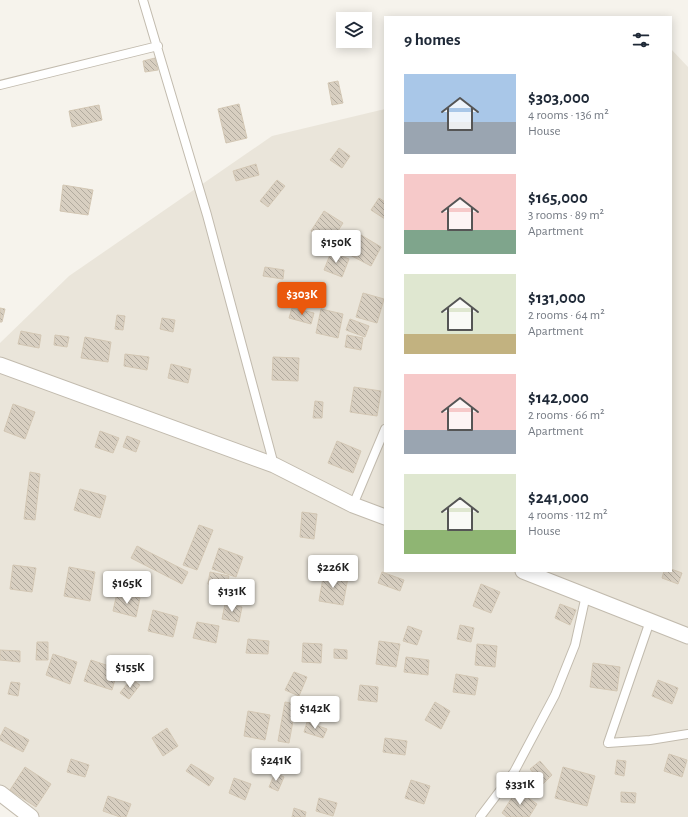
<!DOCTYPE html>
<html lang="en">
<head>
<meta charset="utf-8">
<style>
  :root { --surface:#fff; --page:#f6f6f7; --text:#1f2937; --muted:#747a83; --accent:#ea580c }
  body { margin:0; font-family:"Alegreya Sans",sans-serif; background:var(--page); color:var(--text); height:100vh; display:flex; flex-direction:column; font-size:15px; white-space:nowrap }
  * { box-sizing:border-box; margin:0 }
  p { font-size:13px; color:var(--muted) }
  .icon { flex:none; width:22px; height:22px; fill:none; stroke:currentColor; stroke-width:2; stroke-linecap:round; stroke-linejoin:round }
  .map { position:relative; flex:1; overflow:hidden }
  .sheet { position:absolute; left:384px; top:16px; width:288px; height:556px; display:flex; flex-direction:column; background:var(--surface); border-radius:0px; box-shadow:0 2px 10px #0003 }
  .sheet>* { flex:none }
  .controls { position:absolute; left:336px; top:12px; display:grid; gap:8px }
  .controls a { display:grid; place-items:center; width:36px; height:36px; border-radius:0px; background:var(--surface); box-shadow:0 2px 10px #0003; font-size:20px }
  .price { position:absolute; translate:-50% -34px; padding:0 9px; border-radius:4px; background:#fff; color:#222; font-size:13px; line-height:26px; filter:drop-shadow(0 1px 2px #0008) }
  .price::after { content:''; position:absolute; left:50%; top:24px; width:12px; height:9px; margin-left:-6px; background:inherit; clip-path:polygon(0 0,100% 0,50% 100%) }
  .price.on { background:var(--accent); color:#fff }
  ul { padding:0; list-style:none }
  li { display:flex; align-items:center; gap:12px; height:100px; padding:0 20px }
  li span { display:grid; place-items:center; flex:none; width:112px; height:80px; border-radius:0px; color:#555 }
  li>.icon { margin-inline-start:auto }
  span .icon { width:48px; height:48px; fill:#fffc; stroke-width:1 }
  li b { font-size:17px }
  h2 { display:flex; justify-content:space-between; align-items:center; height:48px; padding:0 20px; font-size:17px }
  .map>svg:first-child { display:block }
  .residential { fill:#eae5da }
  .building { fill:url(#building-back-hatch); stroke:#d3c7b4 }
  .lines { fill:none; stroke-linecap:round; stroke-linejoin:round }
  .service-casing { stroke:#c2bbae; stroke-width:10 }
  .minor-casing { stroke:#c2bbae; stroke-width:17 }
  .service { stroke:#fff; stroke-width:8 }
  .minor { stroke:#fff; stroke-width:15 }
</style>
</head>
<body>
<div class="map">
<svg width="688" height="817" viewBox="0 0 688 817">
  <defs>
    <pattern id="building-back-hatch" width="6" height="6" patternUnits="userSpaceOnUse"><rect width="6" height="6" fill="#d8cfc1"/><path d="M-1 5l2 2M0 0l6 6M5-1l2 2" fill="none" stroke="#b1aa9e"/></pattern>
  </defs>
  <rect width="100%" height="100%" fill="#f6f3ec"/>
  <!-- residential -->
  <path class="residential" d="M671,49l17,18v750h-671l-17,-13v-461l69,-67 203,-140 113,-27v462h286z"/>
  <!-- building -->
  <path class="building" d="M155,58l3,12 -13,2 -2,-11z
    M338,81l5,22 -11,2 -4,-22z
    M239,104l8,34 -21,5 -8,-34z
    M99,105l3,15 -30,7 -3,-16z
    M339,148l11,8 -8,12 -12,-8z
    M256,164l3,11 -23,6 -3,-10z
    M277,180l8,6 -17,21 -8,-6z
    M63,185l30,5 -5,25 -28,-4z
    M379,198l6,4v17l-14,-9z
    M324,211l19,12 -13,20 -19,-12z
    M361,235l20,12 -10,19 -21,-11z
    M331,252l18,7 -7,18 -18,-7z
    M265,267l19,3 -1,9 -20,-3z
    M363,293l21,6 -7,24 -21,-6z
    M0,308l5,1 -3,13h-2z
    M292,308l22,5 -3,11 -22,-6z
    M321,309l22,5 -5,24 -22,-5z
    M117,315l8,1 -2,14 -8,-1z
    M162,318l13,2 -2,12 -13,-3z
    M350,319l19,7 -4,11 -19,-7z
    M21,331l20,4 -2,13 -21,-4z
    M55,335l14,2 -2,10 -13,-2z
    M347,335l16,3 -2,12 -16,-3z
    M85,337l26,5 -3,20 -27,-4z
    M125,354l24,3 -2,13 -23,-4z
    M273,357l26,1 -1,23 -26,-1z
    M171,364l20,5 -3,14 -20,-5z
    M354,387l27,4 -4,25 -27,-4z
    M315,401l8,1 -1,16h-9z
    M13,404l22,8 -10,27 -21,-8z
    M100,431l19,7 -6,15 -18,-6z
    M127,436l13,5 -4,11 -13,-5z
    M337,441l24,10 -8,22 -25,-10z
    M30,472l10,2 -5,46 -11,-1z
    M80,489l26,7 -6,22 -26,-8z
    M302,512l15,2 -3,25 -14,-2z
    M199,525l14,5 -16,40 -14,-5z
    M137,546l51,26 -6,12 -51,-26z
    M219,548l24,9 -7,20 -24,-8z
    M13,565l23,3 -4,24 -22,-3z
    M69,567l26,5 -5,29 -26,-5z
    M671,569l11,4 -4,11 -16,-6 2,-7h7z
    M210,572l19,4 -3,13 -18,-5z
    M324,572l24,5 -5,28 -24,-4z
    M382,572l22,8 -4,11 -22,-8z
    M481,584l19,8 -9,21 -18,-7z
    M117,593l23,5 -4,19 -23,-6z
    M225,604l17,3 -3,15 -17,-3z
    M560,604l16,6 -6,15 -15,-7z
    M153,610l25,7 -5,20 -25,-6z
    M197,622l22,4 -3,17 -23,-5z
    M460,625l14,3 -3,14 -14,-3z
    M408,626l14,5 -5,14 -14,-4z
    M248,639l21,2 -1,13 -22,-1z
    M379,641l21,3 -4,23 -20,-3z
    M37,642h11v18h-12z
    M303,643l19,1 -1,19 -19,-1z
    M477,644l20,2 -2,21 -20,-2z
    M334,649l13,1v9l-13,-1z
    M0,650l20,1v11l-20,-2z
    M53,654l24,8 -7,22 -24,-9z
    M406,657l23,3 -1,15 -24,-3z
    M91,660l27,9 -6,21 -28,-9z
    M593,663l27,4 -3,24 -27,-4z
    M294,672l13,5 -8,19 -14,-6z
    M456,674l22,4 -3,17 -22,-3z
    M131,679l9,6 -11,14 -9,-6z
    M658,680l20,8 -6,16 -20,-8z
    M11,682l9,1 -2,13 -10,-2z
    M360,685l18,2 -1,15 -19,-2z
    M285,702l11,2 -7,39 -11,-2z
    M435,702l15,9 -9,18 -16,-9z
    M248,711l22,4 -5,25 -21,-4z
    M307,722l20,7 -4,9 -19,-6z
    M5,727l24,13 -6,12 -23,-12v-3z
    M167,728l11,18 -15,10 -11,-18z
    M385,738l22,3 -2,14 -22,-3z
    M669,754l18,6 -5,17 -18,-6z
    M71,759l18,6 -4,12 -18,-5z
    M617,760l9,1 -2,15 -9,-2z
    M540,761l12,14 -9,9 -13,-15z
    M191,764l23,14 -5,8 -23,-15z
    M25,767l26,17 -15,23 -26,-17z
    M563,767l32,9 -8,30 -32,-8z
    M275,773l9,4 -6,14 -9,-4z
    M234,778l17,6 -6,16 -16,-7z
    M411,780l19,6 -6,18 -19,-6z
    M517,790l20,14 -8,13h-22l-5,-4z
    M621,792l15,1 -1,10 -14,-1z
    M108,796l23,8 -5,13h-6l-17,-6z
    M319,798l18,5 -4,13 -17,-5z
    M294,808l12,4 -1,5h-13z"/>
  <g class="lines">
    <defs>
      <path id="service" d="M143,0l64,215 67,250
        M0,85l158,-39
        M353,505l32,-76
        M650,621l-42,122 42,-3 38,-6
        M480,817l34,-45 41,-77 20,-50 11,-50"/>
      <path id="minor" d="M0,365l274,100 79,40 32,12
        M523,571l165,65
        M0,793l31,24"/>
    </defs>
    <!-- service casing -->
    <use href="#service" class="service-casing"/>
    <!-- minor casing -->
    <use href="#minor" class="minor-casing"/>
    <!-- service -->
    <use href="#service" class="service"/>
    <!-- minor -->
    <use href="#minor" class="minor"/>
  </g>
</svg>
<div class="controls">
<a><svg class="icon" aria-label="layers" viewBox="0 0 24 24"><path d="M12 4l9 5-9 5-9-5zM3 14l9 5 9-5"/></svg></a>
</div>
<b class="price" style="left:336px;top:264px">$150K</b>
<b class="price on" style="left:302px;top:316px">$303K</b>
<b class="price" style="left:333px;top:589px">$226K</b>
<b class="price" style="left:127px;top:605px">$165K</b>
<b class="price" style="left:232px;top:613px">$131K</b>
<b class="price" style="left:130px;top:689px">$155K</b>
<b class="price" style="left:315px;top:730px">$142K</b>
<b class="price" style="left:276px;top:782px">$241K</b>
<b class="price" style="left:520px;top:806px">$331K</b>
<section class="sheet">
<h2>9 homes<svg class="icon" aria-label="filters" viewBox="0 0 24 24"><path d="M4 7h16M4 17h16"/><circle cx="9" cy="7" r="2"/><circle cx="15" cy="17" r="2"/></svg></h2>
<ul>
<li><span style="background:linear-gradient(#a9c7e8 60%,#9aa5b1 0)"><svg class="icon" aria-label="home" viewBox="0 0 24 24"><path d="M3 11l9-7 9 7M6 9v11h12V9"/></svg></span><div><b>$303,000</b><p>4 rooms · 136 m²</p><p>House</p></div></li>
<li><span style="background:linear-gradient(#f6c9c9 70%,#7fa58c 0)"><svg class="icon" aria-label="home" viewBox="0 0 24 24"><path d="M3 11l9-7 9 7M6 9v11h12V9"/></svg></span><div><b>$165,000</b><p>3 rooms · 89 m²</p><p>Apartment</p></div></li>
<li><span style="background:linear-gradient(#dfe7d0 75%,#c2b280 0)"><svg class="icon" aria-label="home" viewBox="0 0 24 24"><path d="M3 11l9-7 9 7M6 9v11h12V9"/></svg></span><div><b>$131,000</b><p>2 rooms · 64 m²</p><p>Apartment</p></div></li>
<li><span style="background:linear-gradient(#f6c9c9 70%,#9aa5b1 0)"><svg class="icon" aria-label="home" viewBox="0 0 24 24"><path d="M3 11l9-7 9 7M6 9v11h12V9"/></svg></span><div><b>$142,000</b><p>2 rooms · 66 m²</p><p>Apartment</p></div></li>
<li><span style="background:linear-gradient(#dfe7d0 70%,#8fb573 0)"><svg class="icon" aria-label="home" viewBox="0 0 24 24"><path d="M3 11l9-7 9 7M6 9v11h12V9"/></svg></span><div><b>$241,000</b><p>4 rooms · 112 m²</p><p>House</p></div></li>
</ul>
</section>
</div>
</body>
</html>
